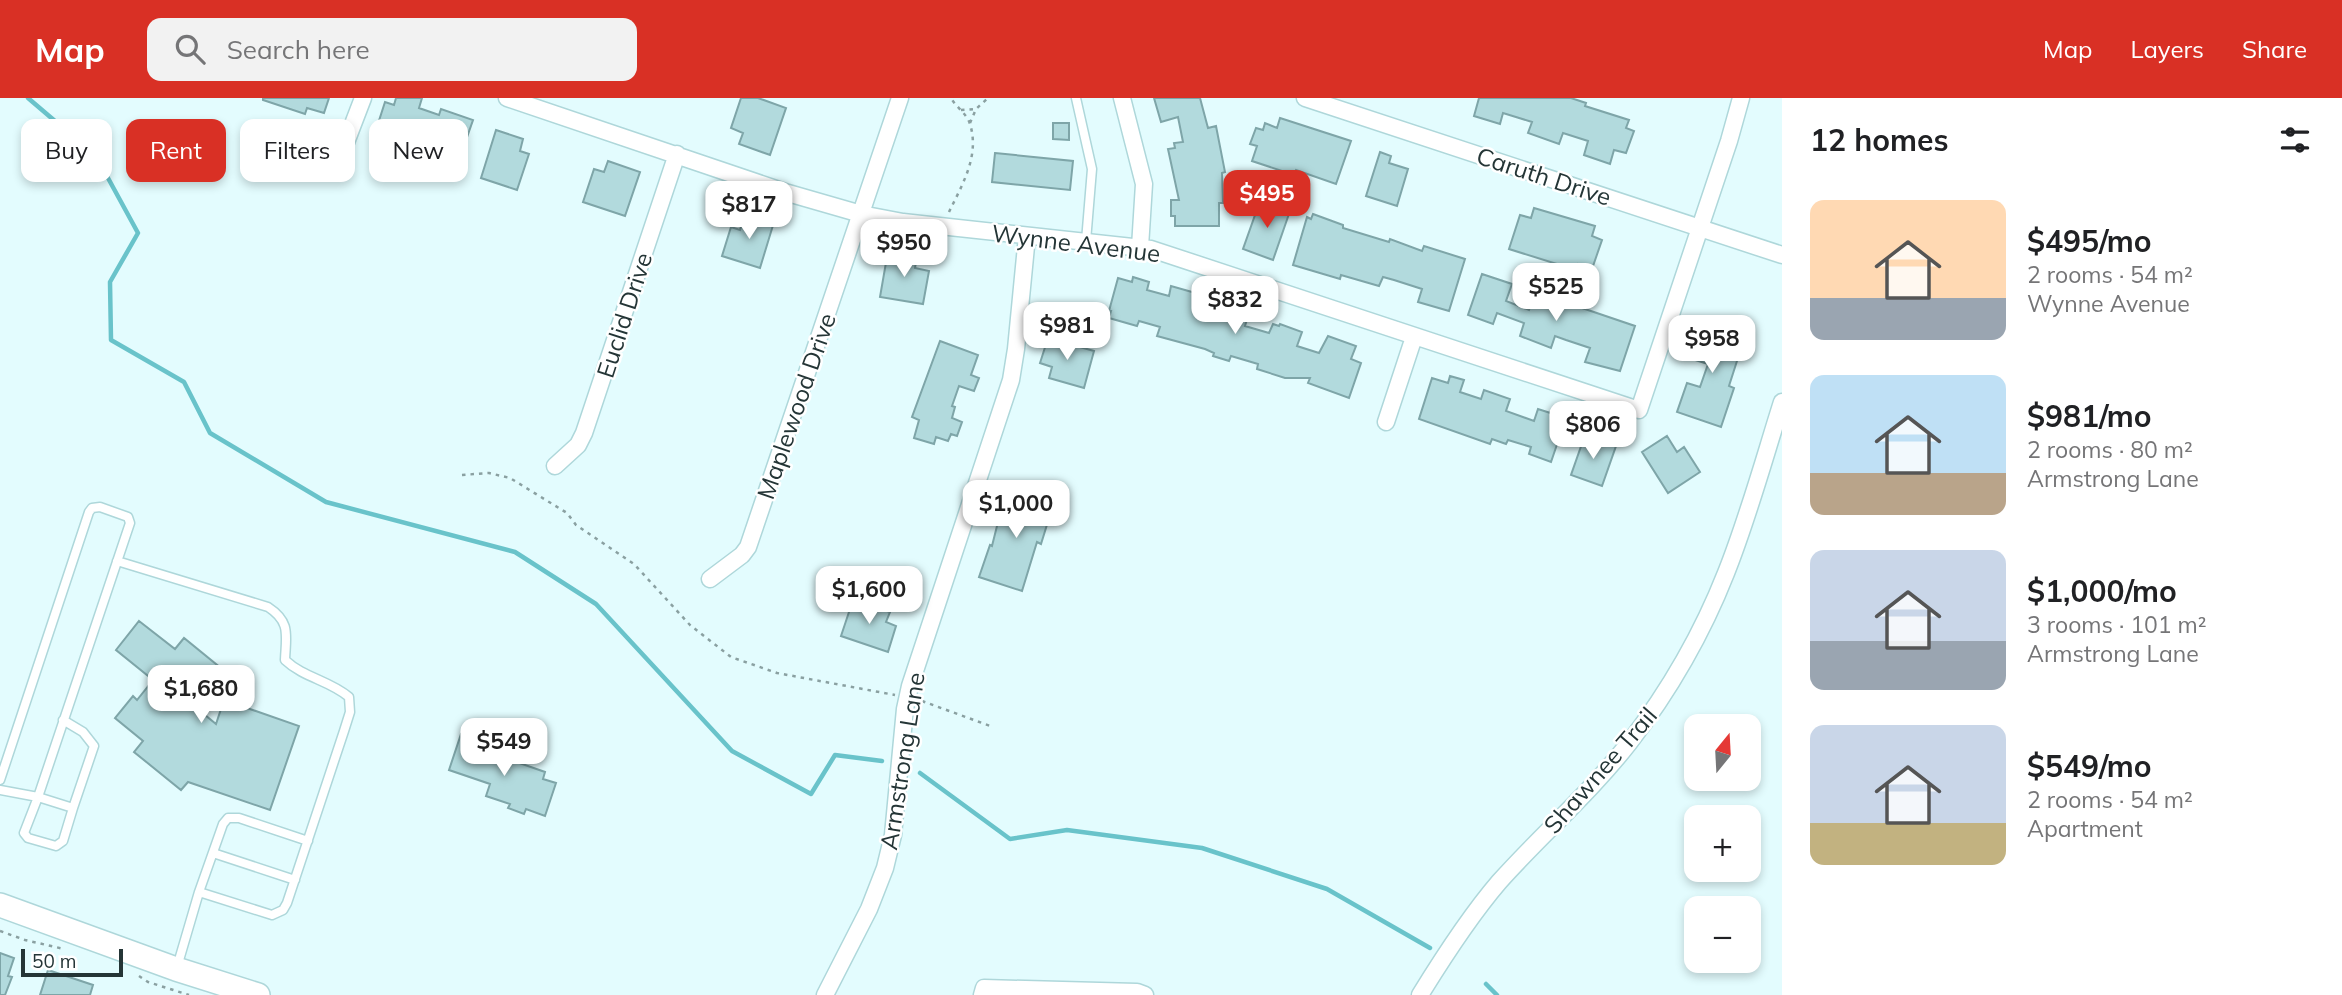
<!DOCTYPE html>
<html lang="en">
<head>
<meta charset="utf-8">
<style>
  :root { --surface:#fff; --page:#f2f2f2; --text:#202124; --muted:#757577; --accent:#d93025 }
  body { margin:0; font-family:Mulish,sans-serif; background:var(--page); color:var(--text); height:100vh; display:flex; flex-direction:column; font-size:26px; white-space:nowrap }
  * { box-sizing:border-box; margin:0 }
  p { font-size:23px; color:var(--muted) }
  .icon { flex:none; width:38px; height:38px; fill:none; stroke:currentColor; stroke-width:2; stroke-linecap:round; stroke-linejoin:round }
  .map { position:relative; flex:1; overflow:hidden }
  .panel { display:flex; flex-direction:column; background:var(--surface); width:560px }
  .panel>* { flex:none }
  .hud { position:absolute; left:21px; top:21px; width:665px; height:63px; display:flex; gap:14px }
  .needle { width:46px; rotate:18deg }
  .buttons { position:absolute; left:1684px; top:616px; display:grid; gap:14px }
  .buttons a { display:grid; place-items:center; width:77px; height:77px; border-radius:14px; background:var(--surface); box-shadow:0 4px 10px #0003; font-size:35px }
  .scale { position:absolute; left:21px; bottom:18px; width:102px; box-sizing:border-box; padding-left:7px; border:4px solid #243536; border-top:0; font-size:19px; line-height:24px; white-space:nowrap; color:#243536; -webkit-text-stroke:5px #fff; paint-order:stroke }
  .price { position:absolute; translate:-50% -60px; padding:0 16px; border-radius:14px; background:#fff; color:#222; font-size:23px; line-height:46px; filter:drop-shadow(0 2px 4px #0008) }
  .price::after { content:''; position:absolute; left:50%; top:42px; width:21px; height:16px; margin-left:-10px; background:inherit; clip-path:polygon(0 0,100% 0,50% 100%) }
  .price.on { background:var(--accent); color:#fff }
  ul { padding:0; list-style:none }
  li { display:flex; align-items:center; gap:21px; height:175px; padding:0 28px }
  li span { display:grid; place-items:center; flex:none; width:196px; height:140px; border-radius:14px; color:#555 }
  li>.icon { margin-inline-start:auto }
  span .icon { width:84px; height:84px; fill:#fffc; stroke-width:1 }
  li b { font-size:30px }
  h2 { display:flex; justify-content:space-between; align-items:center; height:84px; padding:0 28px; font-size:30px }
  .pill { padding:0 24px; border-radius:14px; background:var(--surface); box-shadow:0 4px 10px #0003; font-size:24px; line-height:63px }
  .pill.on { background:var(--accent); color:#fff }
  header { display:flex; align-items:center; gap:42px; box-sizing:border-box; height:98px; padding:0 35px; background:var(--accent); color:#fff }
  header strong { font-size:33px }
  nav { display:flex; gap:38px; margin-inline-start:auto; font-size:24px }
  .search { width:490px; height:63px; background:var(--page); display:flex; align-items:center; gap:18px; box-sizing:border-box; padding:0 24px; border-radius:14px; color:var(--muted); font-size:26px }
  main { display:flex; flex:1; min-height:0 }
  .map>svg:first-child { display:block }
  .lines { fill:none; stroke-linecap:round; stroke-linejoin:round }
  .stream { stroke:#69c3ca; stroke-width:4.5 }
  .building { fill:#b2dadd; stroke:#7ea5a8; stroke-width:2 }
  .lane-casing { stroke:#aed7da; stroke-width:11 }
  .street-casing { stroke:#aed7da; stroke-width:19 }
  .secondary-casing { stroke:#aed7da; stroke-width:26 }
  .path { stroke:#8aa0a1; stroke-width:2.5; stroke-dasharray:3.5 5; stroke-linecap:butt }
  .lane { stroke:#fff; stroke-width:8 }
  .street { stroke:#fff; stroke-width:16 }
  .secondary { stroke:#fff; stroke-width:23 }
  .labels { text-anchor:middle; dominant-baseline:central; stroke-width:5; stroke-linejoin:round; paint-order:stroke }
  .street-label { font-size:24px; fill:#243536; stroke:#fff }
</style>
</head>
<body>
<header>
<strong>Map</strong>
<div class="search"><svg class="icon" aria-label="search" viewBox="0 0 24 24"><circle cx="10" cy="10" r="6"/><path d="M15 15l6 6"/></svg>Search here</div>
<nav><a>Map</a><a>Layers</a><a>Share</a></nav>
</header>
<main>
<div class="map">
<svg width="1782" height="897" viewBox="0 0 1782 897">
  <rect width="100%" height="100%" fill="#e3fcfe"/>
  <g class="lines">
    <!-- stream -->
    <path class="stream" d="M28,0l68,58 42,77 -28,49 1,58 73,42 26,51 116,69 189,50 81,52 136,147 79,43 24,-39 47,6
      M920,675l90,66 57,-9 135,18 125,41 103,59
      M1486,886l11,11"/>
  </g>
  <!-- building -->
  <path class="building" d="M263,0h66l-5,15 -17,-5 -2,6 -42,-14z
    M396,0h26l-3,10 20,7 2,-6 32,11 -14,40 -83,-30 9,-28 9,3z
    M741,0h17l28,10 -16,47 -31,-11 4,-11 -12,-5z
    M1154,0h46l8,30 8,-2 9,46 -3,1 1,30h-4v23h-44v-10h-4v-16h8l-11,-51 7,-1 -1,-5 9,-1 -5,-25 -17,5z
    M1479,0h92l15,5 -1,3 44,14 -3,8 8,3 -8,22 -12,-3 -4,14 -26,-9 4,-14 -25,-8 -4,11 -31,-11 4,-11 -29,-9 -3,11 -26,-8z
    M1280,20l71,23 -15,43 -40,-14 -2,5 -42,-14 5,-15 -7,-2 6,-16 7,2 2,-7 12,5z
    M1053,25h16v17l-16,-1z
    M496,32l27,9 -3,12 9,3 -12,36 -36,-12z
    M1380,54l11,4 -2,7 19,6 -11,37 -31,-10z
    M995,55l78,8 -3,29 -78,-8z
    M608,63l32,11 -15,44 -42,-14 11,-33 10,3z
    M1260,103l30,10 -17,49 -30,-11z
    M1534,110l61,18 -3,10 10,4 -10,29 -14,-5 -2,6 -67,-21 11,-34 11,3z
    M745,115l29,9 -14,46 -38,-12 9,-29 9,3z
    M1313,116l30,11v3l46,14 1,-3 32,12 2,-5 41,13 -16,52 -31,-9 4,-13 -28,-9 -11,-3 -4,9 -38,-11 -1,4 -47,-14 14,-48 4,2z
    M888,153l29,5 -2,12 14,3 -6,33 -43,-7z
    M1482,176l30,10 -6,17 23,9 6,-18 100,34 -15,45 -35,-9 5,-14 -24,-8 -11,-4 -4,12 -31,-12 4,-13 -27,-10 -4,11 -25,-9z
    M1133,179l16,5 -2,8 22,6 2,-10 28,8 -3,13 20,6 2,-7 6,2 1,-3 24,8 -4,13 24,7 4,-9 6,2 1,-2 22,8 -5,14 22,7 9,-17 28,10 -5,13 10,4 -12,35 -41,-15 2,-5h-25l-28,-9 1,-5 -27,-8 -2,5 -16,-5 1,-3 -9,-4 -48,-13 3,-9 -21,-6 -2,5 -28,-8 2,-7h-2l9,-33 14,4z
    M1709,226l36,12 -16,50 5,2 -13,39 -44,-15 10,-29 13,4 8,-23 -22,-7 8,-26 11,4z
    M1048,240l46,13 -10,37 -35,-10 3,-11 -12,-4z
    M940,243l38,14 -7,20 8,3 -5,13 -15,-5 -7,20 3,1 -3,11 10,4 -5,14 -6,-2 -3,7 -12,-4 -2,7 -20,-6 5,-18 -7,-3z
    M1450,278l14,4 -4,12 21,7 3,-9 26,9 -4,12 28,10 4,-12 28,9 -15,44 -22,-8 2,-7 -23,-7 -2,4 -14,-5 -2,5 -71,-25 13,-41 16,5z
    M1585,337l31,11 -14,40 -31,-11z
    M1667,338l10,16 7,-5 16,25 -32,21 -26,-41z
    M1020,393l34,11 -13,42 -4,-2 -15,49 -43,-14 11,-32 2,1 12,-48 13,4z
    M853,502l37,12 -4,10 10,4 -8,26 -47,-16z
    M139,523l36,28 9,-11 38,31 -29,36 23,19 8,-24 75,26 -29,84 -82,-28 -7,8 -47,-38 9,-11 -28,-23 18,-22 4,4 16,-20 -37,-30z
    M461,636l26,8 -5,16 24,8 2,-7 37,13 -2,7 13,4 -11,33 -19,-7 -2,5 -16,-6 2,-4 -24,-8 4,-12 -41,-14z
    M0,855l14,5 -6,18 4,1 -7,18h-5z
    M48,872l45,15 -3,10h-50z"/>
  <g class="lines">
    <defs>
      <path id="lane" d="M1076,0l16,71 -6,72
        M117,463l151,46c23,15 18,28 17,53 19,18 44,20 64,37l1,15 -6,19 -57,172 -4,7 -11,5 -73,-23 24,-68 5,-6h11l69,23
        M63,622l20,12 11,14 -21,62 -35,-11 -14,36 4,5 28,8 7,-5 10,-33
        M0,682l89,-268 3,-4 8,-1 28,10 2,6 -92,274 -38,-7
        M213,755l82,27
        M177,869l22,-75"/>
      <path id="street" d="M507,0l281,95 73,21 42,8 248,27 488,161 90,-269 12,-43
        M1122,0l22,86 -4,63
        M1305,0l477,157
        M345,47l18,-47
        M1386,324l28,-85
        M555,368l23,-21 6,-12 93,-279
        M710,481l32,-24 6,-8 152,-449
        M825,897l44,-86 16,-41 8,-33 12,-126 5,-23 101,-306 5,-31 11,-113
        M982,897l2,-7 153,4 8,3
        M1420,897c24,-39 49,-78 79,-113 42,-47 91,-89 130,-139 40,-52 73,-109 97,-170 22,-55 38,-114 56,-171"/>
      <path id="secondary" d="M0,807l176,64 82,26"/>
    </defs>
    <!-- lane casing -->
    <use href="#lane" class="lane-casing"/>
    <!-- street casing -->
    <use href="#street" class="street-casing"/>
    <!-- secondary casing -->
    <use href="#secondary" class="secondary-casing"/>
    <!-- path -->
    <path class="path" d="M961,12l15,-1
      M970,25l6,-14 12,-11
      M949,114c13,-27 31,-56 21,-88 -3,-10 -14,-17 -19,-26
      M462,377l27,-2 21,5 57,35 9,12 58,39 56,61 41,32 46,16 118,22
      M922,603l71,26
      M0,833l25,9 39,9
      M139,878l9,6 41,13"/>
    <!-- lane -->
    <use href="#lane" class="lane"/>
    <!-- street -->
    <use href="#street" class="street"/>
    <!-- secondary -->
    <use href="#secondary" class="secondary"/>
  </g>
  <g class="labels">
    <!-- street labels -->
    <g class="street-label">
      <text transform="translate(1544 78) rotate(18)">Caruth Drive</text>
      <text transform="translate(1076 145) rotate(7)">Wynne Avenue</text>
      <text transform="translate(624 217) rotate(-72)">Euclid Drive</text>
      <text transform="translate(796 308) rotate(-71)">Maplewood Drive</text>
      <text transform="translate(902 663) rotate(-81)">Armstrong Lane</text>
      <text transform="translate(1600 672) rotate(-49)">Shawnee Trail</text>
    </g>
  </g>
</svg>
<div class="buttons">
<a><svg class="needle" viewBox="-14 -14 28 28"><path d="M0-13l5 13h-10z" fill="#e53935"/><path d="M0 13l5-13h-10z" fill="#757577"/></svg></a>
<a>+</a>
<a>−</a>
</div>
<div class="scale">50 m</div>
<b class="price on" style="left:1267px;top:132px">$495</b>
<b class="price" style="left:749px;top:143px">$817</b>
<b class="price" style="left:904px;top:181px">$950</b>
<b class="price" style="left:1556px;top:225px">$525</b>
<b class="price" style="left:1235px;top:238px">$832</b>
<b class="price" style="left:1067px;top:264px">$981</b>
<b class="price" style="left:1712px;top:277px">$958</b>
<b class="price" style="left:1593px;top:363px">$806</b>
<b class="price" style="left:1016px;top:442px">$1,000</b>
<b class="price" style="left:869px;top:528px">$1,600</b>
<b class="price" style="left:201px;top:627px">$1,680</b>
<b class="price" style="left:504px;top:680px">$549</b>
<div class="hud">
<a class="pill">Buy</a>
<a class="pill on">Rent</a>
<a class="pill">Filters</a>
<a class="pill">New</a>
</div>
</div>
<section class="panel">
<h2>12 homes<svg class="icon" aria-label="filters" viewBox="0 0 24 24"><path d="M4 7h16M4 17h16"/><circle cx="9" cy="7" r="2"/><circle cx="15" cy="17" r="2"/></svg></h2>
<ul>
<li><span style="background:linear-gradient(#ffd9b3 70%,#9aa5b1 0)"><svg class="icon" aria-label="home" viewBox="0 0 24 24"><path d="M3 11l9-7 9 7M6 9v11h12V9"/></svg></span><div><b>$495/mo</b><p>2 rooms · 54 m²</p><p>Wynne Avenue</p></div></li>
<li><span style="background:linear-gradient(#bfe0f5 70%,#b9a48a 0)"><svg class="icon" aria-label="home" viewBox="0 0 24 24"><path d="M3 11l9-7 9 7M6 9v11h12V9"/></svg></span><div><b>$981/mo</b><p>2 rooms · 80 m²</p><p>Armstrong Lane</p></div></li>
<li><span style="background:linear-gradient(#c9d6e8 65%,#9aa5b1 0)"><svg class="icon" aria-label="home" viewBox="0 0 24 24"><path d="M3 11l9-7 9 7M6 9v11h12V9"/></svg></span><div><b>$1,000/mo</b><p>3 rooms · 101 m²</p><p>Armstrong Lane</p></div></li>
<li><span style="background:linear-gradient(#c9d6e8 70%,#c2b280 0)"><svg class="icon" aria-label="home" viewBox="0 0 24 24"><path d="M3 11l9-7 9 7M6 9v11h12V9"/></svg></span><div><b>$549/mo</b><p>2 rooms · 54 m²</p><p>Apartment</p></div></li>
</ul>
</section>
</main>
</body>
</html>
